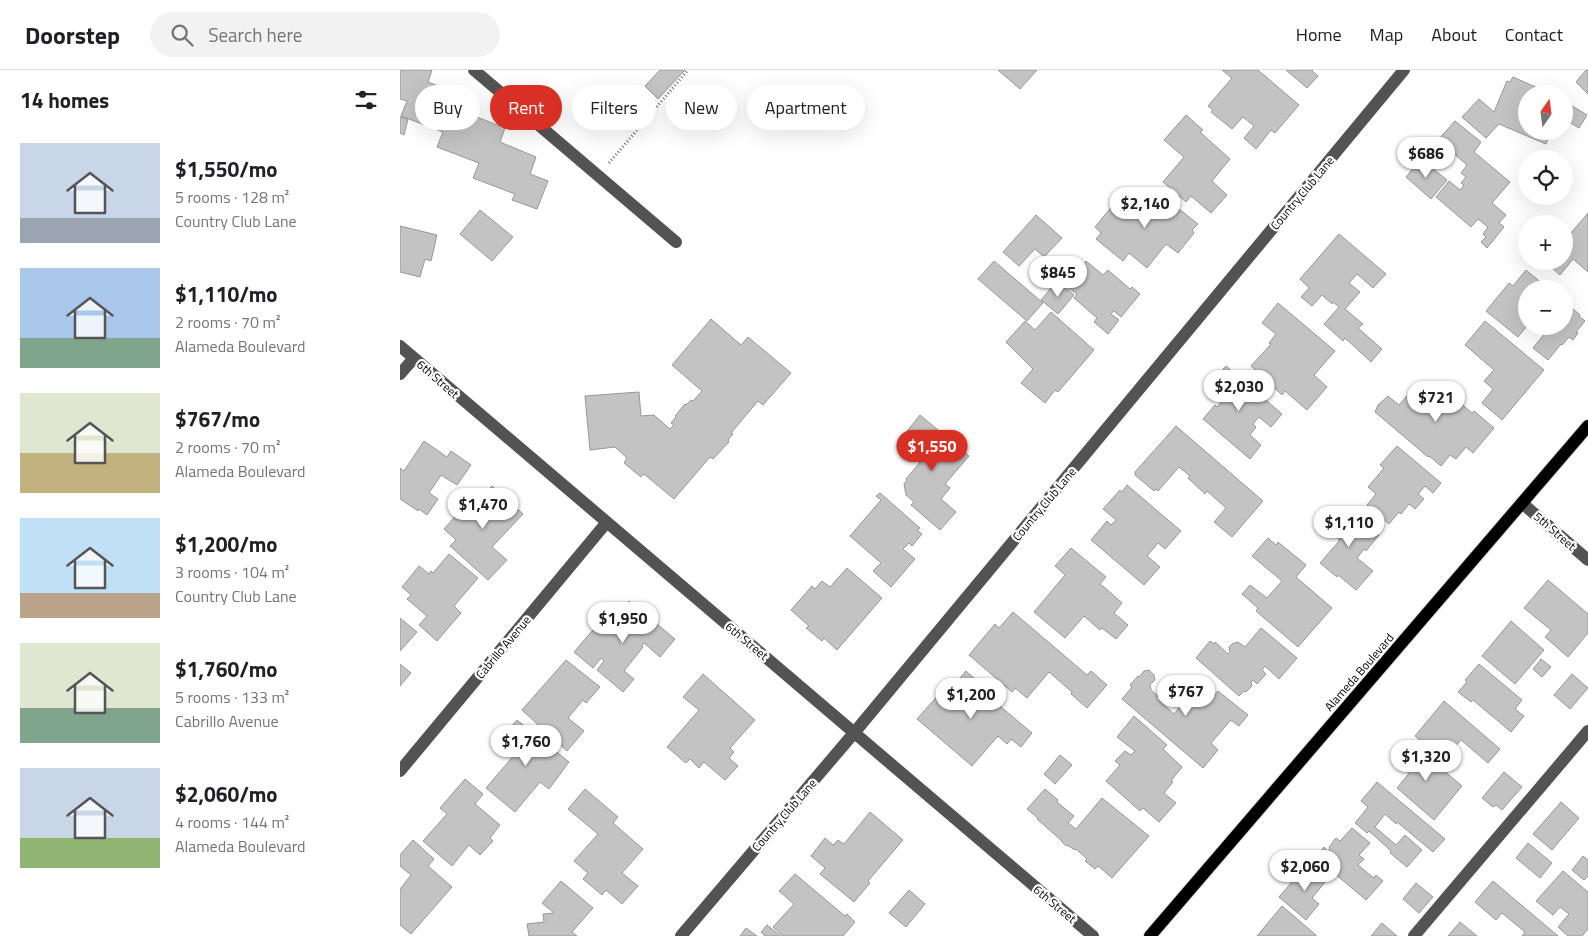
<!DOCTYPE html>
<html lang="en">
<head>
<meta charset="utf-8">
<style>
  :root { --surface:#fff; --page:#f2f2f2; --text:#202124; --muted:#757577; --line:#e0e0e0; --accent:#d93025 }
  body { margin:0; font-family:"Titillium Web",sans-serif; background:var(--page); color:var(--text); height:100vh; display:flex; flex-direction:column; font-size:19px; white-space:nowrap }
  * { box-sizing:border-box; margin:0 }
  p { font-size:16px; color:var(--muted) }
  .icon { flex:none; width:28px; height:28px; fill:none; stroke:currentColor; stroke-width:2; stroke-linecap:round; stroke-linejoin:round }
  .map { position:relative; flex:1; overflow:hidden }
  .sheet { display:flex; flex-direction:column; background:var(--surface); width:400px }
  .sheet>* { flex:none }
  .top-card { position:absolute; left:15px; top:15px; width:475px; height:45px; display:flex; gap:10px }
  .needle { width:32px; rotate:14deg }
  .buttons { position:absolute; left:1118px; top:15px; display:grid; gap:10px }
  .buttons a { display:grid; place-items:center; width:55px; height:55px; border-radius:50%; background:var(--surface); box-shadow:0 5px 20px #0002; font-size:25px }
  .price { position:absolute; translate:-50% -42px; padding:0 11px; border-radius:18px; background:#fff; color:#222; font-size:16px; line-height:32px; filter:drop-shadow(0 1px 2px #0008) }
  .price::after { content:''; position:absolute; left:50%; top:30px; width:15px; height:11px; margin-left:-8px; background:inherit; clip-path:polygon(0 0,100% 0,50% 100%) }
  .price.active { background:var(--accent); color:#fff }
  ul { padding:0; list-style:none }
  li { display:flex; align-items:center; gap:15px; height:125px; padding:0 20px }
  li span { display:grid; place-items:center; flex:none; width:140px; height:100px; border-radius:0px; color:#555 }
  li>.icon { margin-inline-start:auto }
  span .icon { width:60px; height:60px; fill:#fffc; stroke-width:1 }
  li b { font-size:21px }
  h2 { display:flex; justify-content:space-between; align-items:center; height:60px; padding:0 20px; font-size:21px }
  .tag { padding:0 18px; border-radius:22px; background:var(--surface); box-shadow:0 5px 20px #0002; font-size:18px; line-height:45px }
  .tag.active { background:var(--accent); color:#fff }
  header { display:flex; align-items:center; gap:30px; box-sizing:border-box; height:70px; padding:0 25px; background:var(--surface); border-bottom:1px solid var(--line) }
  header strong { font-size:24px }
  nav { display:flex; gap:28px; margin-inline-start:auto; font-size:18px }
  .search { width:350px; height:45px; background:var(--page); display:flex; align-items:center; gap:12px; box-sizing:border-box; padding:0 18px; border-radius:28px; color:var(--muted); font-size:19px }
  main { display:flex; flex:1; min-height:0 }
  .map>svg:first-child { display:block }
  .building { fill:#c3c3c3; stroke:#979797 }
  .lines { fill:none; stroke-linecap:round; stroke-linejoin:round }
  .major-casing { stroke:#dbdbdb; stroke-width:14 }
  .path { stroke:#757575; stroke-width:3; stroke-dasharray:1 2.5; stroke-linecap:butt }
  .minor { stroke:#535353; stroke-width:12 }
  .major { stroke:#000; stroke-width:12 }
  .labels { text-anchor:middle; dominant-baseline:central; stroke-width:4.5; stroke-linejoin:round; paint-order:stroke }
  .street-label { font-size:12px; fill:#000; stroke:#fff }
</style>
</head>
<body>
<header>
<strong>Doorstep</strong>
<div class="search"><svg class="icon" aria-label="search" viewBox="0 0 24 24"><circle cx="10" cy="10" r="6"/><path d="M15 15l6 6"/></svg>Search here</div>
<nav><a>Home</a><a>Map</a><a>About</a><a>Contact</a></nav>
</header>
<main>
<section class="sheet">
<h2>14 homes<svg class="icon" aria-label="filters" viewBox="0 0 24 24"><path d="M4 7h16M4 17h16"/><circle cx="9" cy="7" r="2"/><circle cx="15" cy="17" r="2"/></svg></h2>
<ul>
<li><span style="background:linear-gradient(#c9d6e8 75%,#9aa5b1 0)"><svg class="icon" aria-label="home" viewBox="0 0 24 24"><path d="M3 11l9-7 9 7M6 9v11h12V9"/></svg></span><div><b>$1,550/mo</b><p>5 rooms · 128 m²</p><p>Country Club Lane</p></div></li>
<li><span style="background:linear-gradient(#a9c7e8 70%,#7fa58c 0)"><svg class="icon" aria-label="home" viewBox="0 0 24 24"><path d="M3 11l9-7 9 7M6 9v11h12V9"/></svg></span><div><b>$1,110/mo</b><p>2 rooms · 70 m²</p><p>Alameda Boulevard</p></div></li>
<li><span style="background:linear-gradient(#dfe7d0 60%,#c2b280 0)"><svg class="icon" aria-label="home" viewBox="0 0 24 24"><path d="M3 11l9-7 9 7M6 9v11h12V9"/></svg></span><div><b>$767/mo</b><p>2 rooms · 70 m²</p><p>Alameda Boulevard</p></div></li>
<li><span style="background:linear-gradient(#bfe0f5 75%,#b9a48a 0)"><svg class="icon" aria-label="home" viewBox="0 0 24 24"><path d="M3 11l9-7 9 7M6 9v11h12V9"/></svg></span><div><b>$1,200/mo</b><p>3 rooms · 104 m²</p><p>Country Club Lane</p></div></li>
<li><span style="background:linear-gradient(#dfe7d0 65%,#7fa58c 0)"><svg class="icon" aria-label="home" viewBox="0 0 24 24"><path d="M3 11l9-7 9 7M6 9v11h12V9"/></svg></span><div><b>$1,760/mo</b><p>5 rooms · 133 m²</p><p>Cabrillo Avenue</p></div></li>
<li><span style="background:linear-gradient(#c9d6e8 70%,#8fb573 0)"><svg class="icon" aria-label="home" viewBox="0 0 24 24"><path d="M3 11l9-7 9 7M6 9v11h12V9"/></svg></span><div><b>$2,060/mo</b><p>4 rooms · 144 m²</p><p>Alameda Boulevard</p></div></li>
</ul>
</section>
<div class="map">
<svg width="1188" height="866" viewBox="0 0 1188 866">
  <rect width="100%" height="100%" fill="#fff"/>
  <!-- building -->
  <path class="building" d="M0,0h32l-4,12 41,16 -5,14 41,16 -5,14 36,15 -6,17 18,7 -11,28 -25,-9 3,-6 -42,-16 6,-15 -42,-16 6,-15 -42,-16 6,-15 -7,-2z
    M260,0h25l-27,29 -13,-13z
    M598,0h39l-17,19z
    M822,0h36l41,35 -24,28 -4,-3 -15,19 -12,-11 10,-12 -11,-9 -11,12 -21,-17 2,-2 -5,-4 24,-28z
    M886,0h27l-1,1 6,5 -11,12z
    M1186,0h2v24l-12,-12z
    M1113,7l36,16 -23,1v37h25l-5,13 -47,-20 -13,14 -24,-21 17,-18 15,13 13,-31 3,1z
    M1169,34l18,11 -8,13 -15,-9v-7z
    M786,45l17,15 -3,2 30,27 -18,22 15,14 -16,18 -20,-17 -5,6 -23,-20 21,-25 -20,-17z
    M0,47l8,2 -4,16 -4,-2z
    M1055,51l26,21 -7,10 36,30 -18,21 14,12 -7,8 5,4 -17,21 -6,-6 5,-5 -3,-3 5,-7 -10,-8 -7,8 -35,-30 13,-16 11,9 4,-5 -3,-2 5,-6 -5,-4 6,-8 -29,-25z
    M1021,89l26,21 -16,19 -25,-22z
    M742,121h6l5,4 2,-2 16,13 -1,1 7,6 2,-4 19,15 -6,6 2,3 -16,20 -12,-9 -19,24 -18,-15 -6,8 -27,-22 5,-6 -6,-6 18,-22 8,6 13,-16 3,3z
    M80,140l33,27 -21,24 -32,-27z
    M1188,143v59l-15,-13 -13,16 -16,-14h20v-20z
    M636,145l26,23 -18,19 -9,-8 -16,17 -16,-14z
    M0,156l37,9 -6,26 -6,-2 -5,18 -20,-5z
    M939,164l47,40 -13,14 -16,-14 -8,9 11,9 -15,17 18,15 -5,4 24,21 -11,13 -26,-24 -2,3 -19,-17 15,-17 -6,-5 -1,2 -10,-9 -10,11 -11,-9 8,-9 -9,-9z
    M594,191l49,42 -16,18 -49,-42z
    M686,191l17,14 5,-5 22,19 2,-2 8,7 -19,23 -7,-6 -3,3 8,6 -11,14 -14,-12 3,-4 -23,-20 3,-4 -10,-7z
    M1126,200l18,15 -1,2 3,2h-20l1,37 -9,11 -32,-26 23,-28 4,3z
    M657,211l17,14 -16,19 -17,-14z
    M1164,231l16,14 -1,1 6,5 -9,11 2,1 -5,7 -4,-3 -7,8 -1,-1 -13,16 -15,-12 16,-20 -4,-2h19z
    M878,233l57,48 -21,24 13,12 -20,23 -22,-19 -3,4 -31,-29 20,-22 -2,-1 7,-9 -14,-11z
    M651,242l43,38 -36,42 -3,-2 -10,13 -24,-20 12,-14 -27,-27 19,-21 10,9z
    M311,249l30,26 7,-8 43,36 -28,32 -5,-4 -27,32 2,1 -5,6 1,2 -16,17 -3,-2 -36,42 -30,-25 -3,3 -17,-14 3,-5 -12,-11 -25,3 -5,-54 54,-4 2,24 13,-1 16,14 4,-4 -3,-2 5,-6 -1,-1 10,-12 1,1 5,-5 2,1 9,-10 -30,-26z
    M1085,251l59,49 -42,50 -20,-17 11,-14 -9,-8 10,-11 -29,-25z
    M826,296l56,48 -11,13 -12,-10 -6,7 3,3 -6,8 11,10 -11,14 -47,-40 12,-14 2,2 9,-10 -16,-13z
    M1036,312l36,31 2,-2 20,17 -21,25 -7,-6 -10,12 -6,-4 -9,11 -12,-10 -1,1 -53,-45 3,-7 10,-9 11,9 13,-15 9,8z
    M520,345l49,41 -24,28 5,4 -9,11 15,13 -16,18 -29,-25 3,-3 -8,-7 -2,-11 3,-4 -1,-1 20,-24 -23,-19z
    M776,356l87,75 -31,36 -18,-15 12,-14 -19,-17 -2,3 -17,-16 2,-2 -11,-9 -21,24 -3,-2 -1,2 -19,-16v-3z
    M24,371l23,16 4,-6 20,14 -14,20 -16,-10 -12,18 9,6 -11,16 -8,-6 -1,2 -18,-12v-31l4,3z
    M997,376l44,37 -8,10 -8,-7 -7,8 6,5 -9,10 -6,-5 -8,10 -2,-2 -10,12 -22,-19 9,-11 -8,-7 16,-19 -4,-3z
    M727,415l54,46 -16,18 -7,-6 -11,13 13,11 -16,18 -53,-45 16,-19 4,4 5,-5 -13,-11 17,-19 2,2z
    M92,416l31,28 -31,33 15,13 -19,20 -38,-34 6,-6 -12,-11 15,-17 -4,-4 11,-12 9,9z
    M480,423l40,35 -3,2 5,4 -10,12 -3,-3 -6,6 12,10 -24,28 -18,-16 8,-8 -31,-27 31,-36 -5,-4z
    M944,436l35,29 -13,16 -2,-2 -7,9 16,13 -17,19 -18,-15 -1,2 -17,-14 20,-23 -15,-12z
    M868,468l8,7 2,-3 28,23 -10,12 36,31 -34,39 -42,-36 2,-3 -16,-14 8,-9 17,13 15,-17 -30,-25z
    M671,478l35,29 -6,7 3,3v-1l19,17 -8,10 14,12 -12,14 -14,-11 -2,2 -16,-14 -19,22 -31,-26 31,-37 -10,-9z
    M49,484l29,24 -24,28 7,7 -24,28 -18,-16 8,-9 -20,-17 4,-4 -9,-8 17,-21 10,8 2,-3 2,2z
    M447,498l35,30 -45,52 -13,-12 -2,3 -16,-13 3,-2 -18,-16 21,-24 3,3 7,-8 8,6z
    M1148,510l40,34v19l-20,24 -23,-20 6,-7 -27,-22z
    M229,531l46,38 -15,18 -16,-14 -2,3 1,1 -19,24 10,8 -11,13 -26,-22 7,-9 -3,-3 -8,10 -19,-16 25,-29 7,6z
    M613,542l74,63 4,-4 16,14 -20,23 -16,-14 1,-2 -23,-20 -22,26 -12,-10 -3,4 -43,-37 26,-31 4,4z
    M0,548l17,14 -17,19z
    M1111,551l33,29 -29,34 -33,-28z
    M861,558l36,30 -18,21 -14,-13 -3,4 4,4 -9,10 -4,-4 -2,2 1,4 -6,6 -2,-1 -5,5 -43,-38 14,-17 4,3 1,-2 13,12 2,-2 -1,-5 3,-3 6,-2 7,5z
    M1141,589l10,8 -9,10 -9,-8z
    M166,590l34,27 -14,16 -3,-3 -15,18 16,13 -17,20 -45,-41z
    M0,594l11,9 -11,13z
    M1079,594l43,36 -7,9 9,7 -13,16 -38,-32 -2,2 -13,-10 9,-10 -2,-2z
    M749,600l5,5 1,5 -5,5 1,5 7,6 -2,2 18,16 25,-30 15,12 4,-5 30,24 -9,11 -8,-6 -20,23 7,7 -15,18 -81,-69 10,-12 -2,-2 8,-9 1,1 5,-6z
    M566,601l17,15 -2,4 51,43 -11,14 -10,-8 -4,5 -9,-8 -26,30 -55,-47 31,-35 4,4z
    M303,604l52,46 -25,28 4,4 -5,6 9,8 -13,14 -21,-18 -5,6 -9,-9 -4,4 -19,-16 32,-37 -16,-13z
    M1172,604l16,14 -18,21 -16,-14z
    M1044,631l56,48 -12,14 -27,-23 -9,10 5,4 -9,10 -33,-28z
    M734,646l33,29 -4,4 19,18 -11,14 2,1 -9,11 12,10 -17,19 -16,-14 -3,3 -34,-30 14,-16 -5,-4 10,-10 6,4 4,-4 -18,-14z
    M117,650l52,42 -20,27 -9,-7 -25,30 -29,-24 30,-35 -16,-13z
    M1009,671l53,45 -28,34 -37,-32 14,-17 -15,-14z
    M660,685l12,10 -17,19 -11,-10z
    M1104,702l18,15 -20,23 -6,-5 -3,2 -11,-9z
    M65,709l18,15 -8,10 25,21 -10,13 3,3 -13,14 -11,-10 -17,21 -29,-25 24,-27 -7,-6z
    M977,712l68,57 -12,13 -36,-30 -1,2 -11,-10 -10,13 21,18 9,-10 17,15 -15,17 -17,-14 1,-2 -22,-20 -2,2 -12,-10 13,-16 -7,-6z
    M185,719l33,28 -5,6 30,26 -21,24 16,13 -16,18 -16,-14 -4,5 -19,-16 5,-6 -14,-12 24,-27 -30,-25z
    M645,719l13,11 -1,2 17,14 -6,7 8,6 26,-31 47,38 -37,42 -14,-12 -3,3 -10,-8 2,-2 -11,-10 -1,1 -8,-5 -1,1 -5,-5h1l-25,-22 1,-1 -11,-9z
    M1161,732l18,16 -27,32 -19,-16z
    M470,742l33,28 -35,41 2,2 -16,19 -34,-28 5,-6 -14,-12 14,-18 8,7 5,-5 6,4z
    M952,758l18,15 -11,12 5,4 -6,6 16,13 2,-3 7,6 -17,19 -32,-27 -1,2 -19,-16 10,-12 4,4 2,-3 -1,-1 7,-9 4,3z
    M13,770l21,19 -6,7 24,21 -41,47 -11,-9v-36l11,-14 -11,-9v-11z
    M1128,773l24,20 -12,15 -24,-20z
    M1183,786l5,4v16l-4,4 -12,-10z
    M914,795l15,12 -17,21 7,6 -13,16 -27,-23 24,-28 5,4z
    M1163,801l25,21v37l-6,7h-14l-10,-9 11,-13 -9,-7 -7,8 -17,-14z
    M395,804l50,42 2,-2 8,8 -12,14h-60l-10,-9 21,-23 -15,-13z
    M161,811l32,27 -21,24 5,4h-48l-2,-12 17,-2 -1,-8 11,-1 -12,-10z
    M1093,811l65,55h-36l3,-4 -23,-19 -6,7 -21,-18z
    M1016,813l17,14 -14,16 -16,-14z
    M509,820l16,14 -19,23 -17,-14z
    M882,836l34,29v1h-59z
    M1060,852l17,14h-29z
    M982,853l15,13h-26z
    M367,855l14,11h-16l-4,-4z
    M346,858l11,8h-17z"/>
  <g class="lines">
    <defs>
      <path id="major" d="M750,866l438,-510"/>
    </defs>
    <!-- major casing -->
    <use href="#major" class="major-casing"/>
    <!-- path -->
    <path class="path" d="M209,93l79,-93"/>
    <!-- minor -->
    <path class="minor" d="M74,0l202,172
      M0,276l693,590
      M0,304l14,-16
      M1122,433l66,57
      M0,701l207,-249
      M281,866l173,-203 550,-663
      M1014,866l174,-205"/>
    <!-- major -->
    <use href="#major" class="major"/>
  </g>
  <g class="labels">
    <!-- street labels -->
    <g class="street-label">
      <text transform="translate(902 123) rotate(-50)">Country Club Lane</text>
      <text transform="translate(38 309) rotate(41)">6th Street</text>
      <text transform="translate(644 434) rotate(-50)">Country Club Lane</text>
      <text transform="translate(1155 461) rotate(41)">5th Street</text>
      <text transform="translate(347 571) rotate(40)">6th Street</text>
      <text transform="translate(103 577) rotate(-50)">Cabrillo Avenue</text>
      <text transform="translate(959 602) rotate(-49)">Alameda Boulevard</text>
      <text transform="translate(384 745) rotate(-49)">Country Club Lane</text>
      <text transform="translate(655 834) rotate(40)">6th Street</text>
    </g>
  </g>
</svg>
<div class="buttons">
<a><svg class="needle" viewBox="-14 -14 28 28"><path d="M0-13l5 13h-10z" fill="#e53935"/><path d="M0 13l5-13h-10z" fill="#757577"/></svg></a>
<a><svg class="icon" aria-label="locate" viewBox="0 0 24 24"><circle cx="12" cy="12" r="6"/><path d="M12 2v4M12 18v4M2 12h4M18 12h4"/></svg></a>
<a>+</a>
<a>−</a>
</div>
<b class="price" style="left:1026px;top:109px">$686</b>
<b class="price" style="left:745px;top:159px">$2,140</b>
<b class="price" style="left:658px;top:228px">$845</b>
<b class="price" style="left:839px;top:342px">$2,030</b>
<b class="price" style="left:1036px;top:353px">$721</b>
<b class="price active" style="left:532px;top:402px">$1,550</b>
<b class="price" style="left:83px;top:460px">$1,470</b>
<b class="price" style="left:949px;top:478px">$1,110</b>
<b class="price" style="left:223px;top:574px">$1,950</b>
<b class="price" style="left:786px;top:647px">$767</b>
<b class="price" style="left:571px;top:650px">$1,200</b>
<b class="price" style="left:126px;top:697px">$1,760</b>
<b class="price" style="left:1026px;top:712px">$1,320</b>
<b class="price" style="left:905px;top:822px">$2,060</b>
<div class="top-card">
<a class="tag">Buy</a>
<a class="tag active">Rent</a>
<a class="tag">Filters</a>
<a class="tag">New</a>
<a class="tag">Apartment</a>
</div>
</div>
</main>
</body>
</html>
